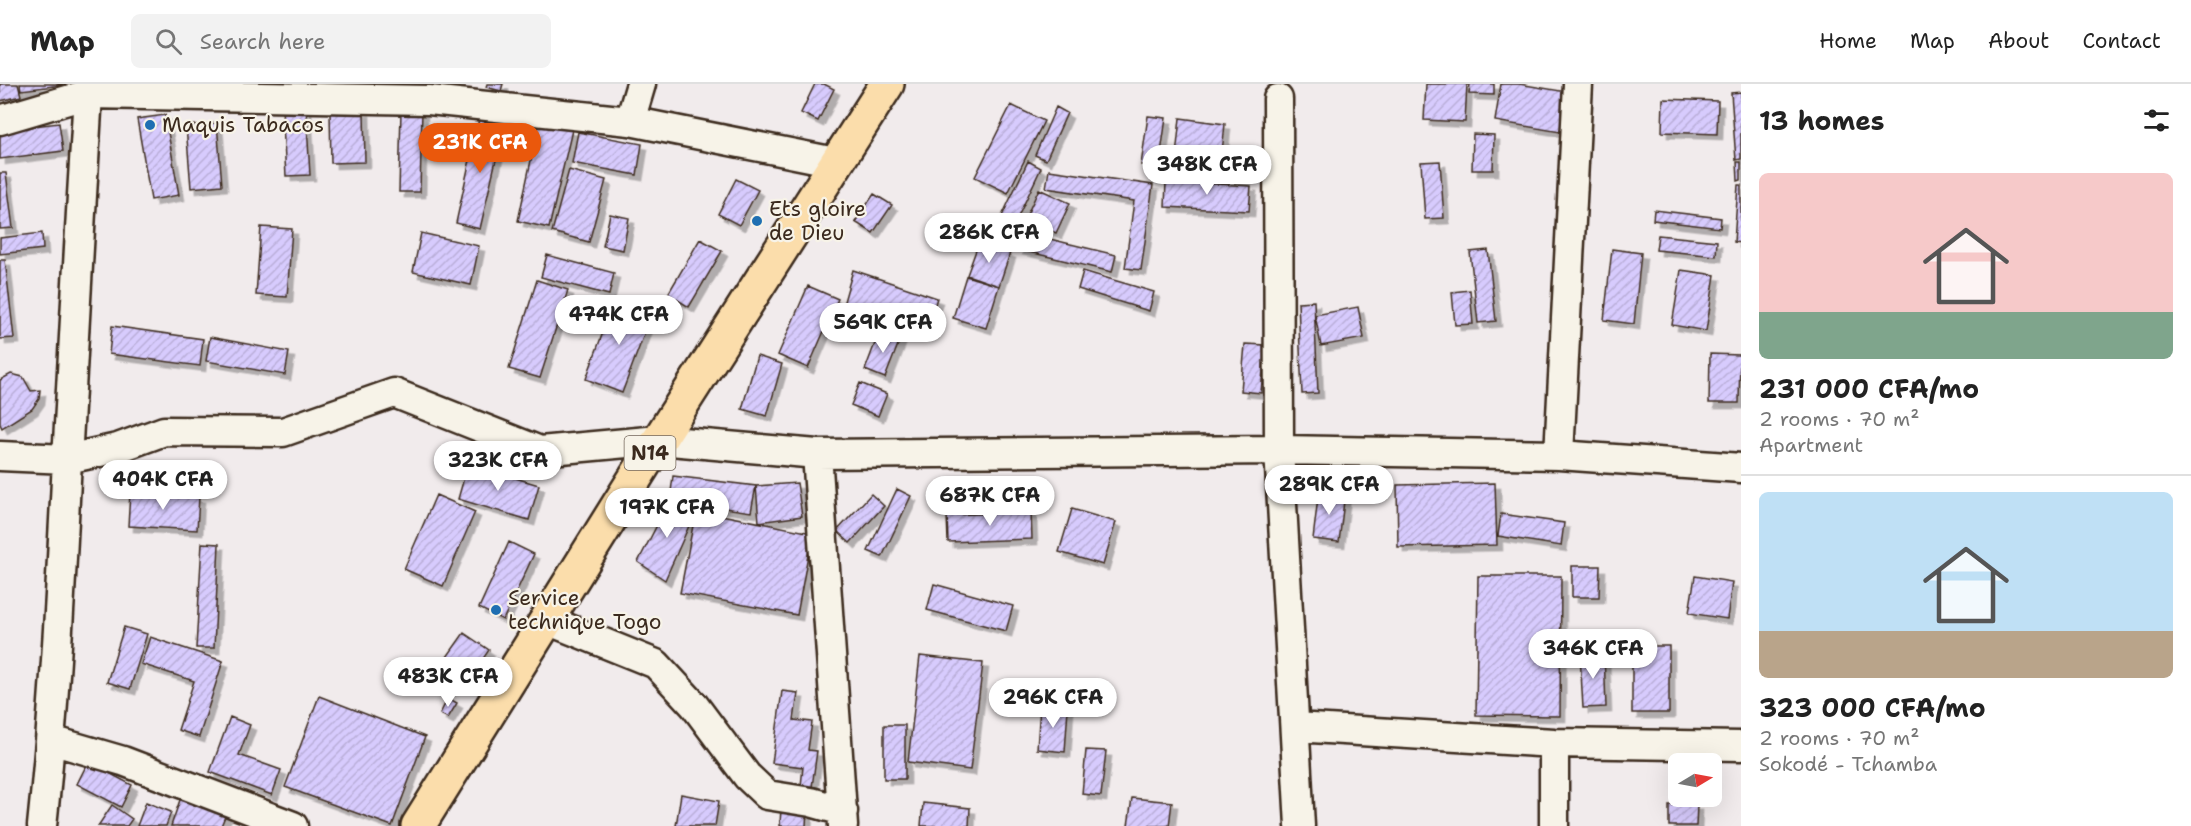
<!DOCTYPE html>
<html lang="en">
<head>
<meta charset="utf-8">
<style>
  :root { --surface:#fff; --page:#f2f2f2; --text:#222; --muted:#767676; --line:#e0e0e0; --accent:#ea580c }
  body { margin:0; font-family:"Shantell Sans",sans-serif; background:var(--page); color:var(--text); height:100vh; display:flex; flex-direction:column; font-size:22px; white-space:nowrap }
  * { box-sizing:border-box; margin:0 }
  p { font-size:20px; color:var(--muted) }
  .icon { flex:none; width:33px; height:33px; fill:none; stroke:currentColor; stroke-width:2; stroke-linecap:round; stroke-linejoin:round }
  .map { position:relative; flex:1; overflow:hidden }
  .sheet { display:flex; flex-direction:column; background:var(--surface); width:450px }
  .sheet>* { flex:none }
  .needle { width:39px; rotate:80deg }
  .fabs { position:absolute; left:1668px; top:669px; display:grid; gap:12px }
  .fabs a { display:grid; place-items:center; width:54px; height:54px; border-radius:9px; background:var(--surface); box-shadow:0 6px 24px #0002; font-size:30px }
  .price { position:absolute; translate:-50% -51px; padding:0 14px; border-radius:21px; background:#fff; color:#222; font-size:20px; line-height:39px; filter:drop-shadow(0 2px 3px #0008) }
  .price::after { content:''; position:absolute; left:50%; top:36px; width:18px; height:14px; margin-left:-9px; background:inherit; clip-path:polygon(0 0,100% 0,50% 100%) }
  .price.on { background:var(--accent); color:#fff }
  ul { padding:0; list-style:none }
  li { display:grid; align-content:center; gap:12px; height:318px; padding:0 18px }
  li+li { border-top:2px solid var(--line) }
  li span { display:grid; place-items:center; height:186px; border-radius:9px; color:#555 }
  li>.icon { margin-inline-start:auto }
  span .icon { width:108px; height:108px; fill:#fffc; stroke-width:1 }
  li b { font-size:26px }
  h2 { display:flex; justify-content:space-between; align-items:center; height:72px; padding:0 18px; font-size:26px }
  header { display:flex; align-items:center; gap:36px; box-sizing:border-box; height:84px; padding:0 30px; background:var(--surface); border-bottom:2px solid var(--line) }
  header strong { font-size:28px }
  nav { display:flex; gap:33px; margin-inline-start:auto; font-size:21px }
  .search { width:420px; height:54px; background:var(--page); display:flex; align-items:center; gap:15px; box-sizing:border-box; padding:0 21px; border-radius:9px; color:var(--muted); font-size:22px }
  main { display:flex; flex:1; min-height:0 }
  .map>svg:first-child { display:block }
  .building { fill:url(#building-hatch); stroke:#3b2a1e; stroke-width:1.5; filter:url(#shadow) }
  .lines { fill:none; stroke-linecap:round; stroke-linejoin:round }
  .minor-casing { stroke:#3b2a1e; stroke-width:33 }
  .major-casing { stroke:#3b2a1e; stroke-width:38 }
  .minor { stroke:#f7f3e8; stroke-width:28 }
  .major { stroke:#fbddab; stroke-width:33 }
  .poi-dot { fill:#1f6fb2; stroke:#f7f3e8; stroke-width:2 }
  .labels { text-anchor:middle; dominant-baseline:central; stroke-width:4.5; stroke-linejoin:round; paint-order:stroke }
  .shield { fill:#f7f3e8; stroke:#73665b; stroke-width:1.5 }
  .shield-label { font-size:20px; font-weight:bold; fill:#3b2a1e }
  .poi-label { font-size:21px; fill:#3b2a1e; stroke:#f7f3e8; text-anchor:start }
</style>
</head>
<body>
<header>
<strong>Map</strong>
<div class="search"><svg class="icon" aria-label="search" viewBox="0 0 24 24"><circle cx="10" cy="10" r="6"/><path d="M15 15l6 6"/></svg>Search here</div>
<nav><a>Home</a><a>Map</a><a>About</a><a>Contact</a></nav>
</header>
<main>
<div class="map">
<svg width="1741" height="742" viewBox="0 0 1741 742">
  <defs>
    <pattern id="building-hatch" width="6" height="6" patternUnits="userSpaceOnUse" patternTransform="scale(1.5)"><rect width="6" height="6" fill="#d7cbfd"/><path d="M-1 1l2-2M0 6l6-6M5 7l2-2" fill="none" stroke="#b9aed8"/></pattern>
    <filter id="shadow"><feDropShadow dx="5.5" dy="5.5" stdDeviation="0" flood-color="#0004"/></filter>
  </defs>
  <rect width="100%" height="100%" fill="#f1ebec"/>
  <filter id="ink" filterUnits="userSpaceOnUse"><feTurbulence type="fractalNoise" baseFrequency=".0167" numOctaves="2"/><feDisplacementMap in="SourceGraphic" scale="12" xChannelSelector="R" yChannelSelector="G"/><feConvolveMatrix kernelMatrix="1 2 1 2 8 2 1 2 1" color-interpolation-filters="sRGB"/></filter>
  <g filter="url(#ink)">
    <!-- building -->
    <path class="building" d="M0,0h18l3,12 -21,5z
      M20,0h43v1l-42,5z
      M487,0h16l-2,7 -15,-4z
      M815,0h9l10,5 -16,32 -17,-8z
      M1426,0h41l-2,38 -41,-2z
      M1470,0h24v11l-25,-1z
      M1501,0h18l48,8 -7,40 -65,-11z
      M1741,8v67l-5,1 -5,-67z
      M1663,15l55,2 -1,33 -55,-2z
      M1011,21l33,16 -36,72 -33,-16z
      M306,23l4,68 -24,1 -4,-68z
      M1056,23l11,6 -21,47 -11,-5z
      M401,26h21l-2,82h-21z
      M364,27l1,51 -34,1 -1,-51z
      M165,31l14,80 -28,5 -14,-81z
      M1148,32l18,2 -7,49 -18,-2z
      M1180,34l45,6 -6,56 -45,-5z
      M479,35l25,6 -24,104 -24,-6z
      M59,39l4,28 -63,8v-29z
      M217,39l5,62 -31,3 -5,-62z
      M539,39l33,7 -23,98 -31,-7z
      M578,48l64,12 -5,31 -65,-12z
      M1473,50l21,1 -1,35h-21z
      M1028,77l13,7 -33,70 -13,-7z
      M1440,77l4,57 -19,1 -4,-57z
      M1737,78h4v18l-3,1z
      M569,86l37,10 -17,62 -37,-10z
      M1049,86l104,15 -12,85 -16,-2 9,-67 -88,-13z
      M0,89h6l7,55 -13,1z
      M736,95l22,11 -19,35 -21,-11z
      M1166,97l85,5 -2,25 -84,-4z
      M1738,101h3v58l-7,-1z
      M1039,105l31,14 -14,30 -31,-14z
      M874,110l18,11 -19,28 -18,-11z
      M1654,126l67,8 -1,10 -67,-8z
      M610,130l19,4 -6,32 -20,-4z
      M261,143l31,2 -5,68 -31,-2z
      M1021,148l95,23 -4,17 -95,-23z
      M42,149l1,16 -43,5v-16z
      M421,149l58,13 -8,39 -58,-13z
      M1658,151l59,6 -1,15 -60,-6z
      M700,155l22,12 -33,56 -21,-13z
      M979,158l31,11 -11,33 -32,-11z
      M1612,165l29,4 -7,71 -30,-4z
      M1488,166l8,71 -18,2 -8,-71z
      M547,171l67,18 -5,22 -68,-18z
      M0,176h5l9,78 -14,1z
      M853,186l84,28 -11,34 -83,-27z
      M1681,186l34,5 -9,56 -34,-6z
      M1083,187l71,21 -5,19 -71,-22z
      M966,192l33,10 -13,42 -33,-10z
      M537,196l31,10 -28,88 -31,-9z
      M808,202l30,13 -30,69 -30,-13z
      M1470,206l3,34 -18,1 -3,-33z
      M615,215l37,14 -30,80 -36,-14z
      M1314,217l4,92 -16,1 -4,-92z
      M1358,223l6,31 -43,8 -6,-31z
      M112,242l91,13 -3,27 -91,-12z
      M880,246l21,7 -16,41 -20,-8z
      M210,253l79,15 -4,23 -79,-14z
      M1245,260l20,1 -4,48 -20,-2z
      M1710,270l30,1 -1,48h-30z
      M757,272l25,8 -15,52 -25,-7z
      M11,290l12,3 8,14 9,-1 -1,9 -7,10 -30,19 -2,-4v-44z
      M860,299l27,11 -9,22 -27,-11z
      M468,380l71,21 -10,35 -71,-21z
      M673,392l83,10 -5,26 -81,-12z
      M797,399l5,33 -43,6 -3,-36z
      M1495,399l2,62 -99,2 -1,-62z
      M897,405l14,7 -29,61 -14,-6z
      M1319,405l26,4 -6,49 -26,-3z
      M130,409l69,4 -2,33 -69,-4z
      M871,410l13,12 -34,37 -13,-12z
      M436,411l39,17 -32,74 -39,-17z
      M670,416l26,10 -31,70 -27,-18z
      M1072,425l44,13 -13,43 -44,-13z
      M696,426l116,23 -15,82 -117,-22z
      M1031,428l1,27 -84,3 -1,-27z
      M1501,430l63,9 -3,23 -63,-10z
      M509,458l25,12 -31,66 -24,-12z
      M202,459l17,1 -5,104h-18z
      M1572,482h28l-1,31h-27z
      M1478,492h83l-1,140 -84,-1z
      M1695,492l37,6 -5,37 -38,-6z
      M934,500l79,22 -7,25 -79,-21z
      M124,543l23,7 -17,55 -23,-7z
      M464,549l25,17 -22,32 -25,-18z
      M150,553l73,24 -24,76 -21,-7 16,-49 -53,-17z
      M1632,562h37v67h-37z
      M1604,569l2,54 -23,1 -3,-54z
      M920,572l63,7 -13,107 -62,-8z
      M782,607l16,2 -4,27 18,2 -4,28 9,1 -5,36 -11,-1 2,-19 -31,-4z
      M319,612l106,41 -33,89 -107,-39z
      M448,614l9,5 -9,15 -8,-4z
      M1040,622l28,2 -3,44 -28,-3z
      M230,633l20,8 -11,30 42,15 -9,25 -62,-23z
      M884,641h21v54h-21z
      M1086,666l20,1 -5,45 -19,-2z
      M88,678l44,23 -11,22 -44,-23z
      M681,710l38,7 -4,25h-39z
      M181,713l45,17 -5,12h-50z
      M1132,714l40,4 -3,24h-41z
      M146,718l25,10 -5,14h-29z
      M923,719l47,5 -1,18h-48z
      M112,721l20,14 -5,7h-29z
      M1669,721h28l-1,21h-27z
      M781,722l26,2 -1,18h-26z"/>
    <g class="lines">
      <defs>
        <path id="minor" d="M1278,15l1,351 21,376
          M0,36l88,-26 341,6 201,21 205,41
          M630,37l11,-37
          M817,370l26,372
          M1559,371l19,-371
          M0,372l67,3 51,-11 46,-17 119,1 111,-39 146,58 119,-11 158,14 462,-4 280,5 182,13
          M547,536l109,44 38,41 53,71 20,19 44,7 32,9
          M1295,643l259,16 187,3
          M51,656l72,21 170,65
          M42,742c13,-122 19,-244 25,-366 6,-122 14,-244 21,-366
          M1554,742v-83"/>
        <path id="major" d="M418,742l241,-386 228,-356"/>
      </defs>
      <!-- minor casing -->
      <use href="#minor" class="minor-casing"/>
      <!-- major casing -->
      <use href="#major" class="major-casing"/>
      <!-- minor -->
      <use href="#minor" class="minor"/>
      <!-- major -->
      <use href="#major" class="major"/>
    </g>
  </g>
  <!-- markers -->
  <g class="poi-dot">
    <circle cx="150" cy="41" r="6"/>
    <circle cx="757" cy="137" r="6"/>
    <circle cx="496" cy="526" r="6"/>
  </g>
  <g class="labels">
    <!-- shield labels -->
    <rect class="shield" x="624.5" y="352" width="51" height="34" rx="4.5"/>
    <g class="shield-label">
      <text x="650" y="369">N14</text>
    </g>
    <!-- poi labels -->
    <g class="poi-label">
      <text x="162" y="41">Maquis Tabacos</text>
      <text x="769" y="125">Ets gloire<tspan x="769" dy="24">de Dieu</tspan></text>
      <text x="508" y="514">Service<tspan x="508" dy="24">technique Togo</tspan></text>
    </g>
  </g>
</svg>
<div class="fabs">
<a><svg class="needle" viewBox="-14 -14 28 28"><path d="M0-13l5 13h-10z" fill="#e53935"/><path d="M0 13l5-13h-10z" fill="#767676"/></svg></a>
</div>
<b class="price on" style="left:480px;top:90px">231K CFA</b>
<b class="price" style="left:1207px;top:112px">348K CFA</b>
<b class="price" style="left:989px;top:180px">286K CFA</b>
<b class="price" style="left:619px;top:262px">474K CFA</b>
<b class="price" style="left:883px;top:270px">569K CFA</b>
<b class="price" style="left:498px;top:408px">323K CFA</b>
<b class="price" style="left:163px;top:427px">404K CFA</b>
<b class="price" style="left:1329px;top:432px">289K CFA</b>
<b class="price" style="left:990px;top:443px">687K CFA</b>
<b class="price" style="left:667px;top:455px">197K CFA</b>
<b class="price" style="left:1593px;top:596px">346K CFA</b>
<b class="price" style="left:448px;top:624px">483K CFA</b>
<b class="price" style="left:1053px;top:645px">296K CFA</b>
</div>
<section class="sheet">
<h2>13 homes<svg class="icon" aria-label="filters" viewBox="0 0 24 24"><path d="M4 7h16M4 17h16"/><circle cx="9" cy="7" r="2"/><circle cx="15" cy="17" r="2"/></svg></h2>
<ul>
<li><span style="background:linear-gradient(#f6c9c9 75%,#7fa58c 0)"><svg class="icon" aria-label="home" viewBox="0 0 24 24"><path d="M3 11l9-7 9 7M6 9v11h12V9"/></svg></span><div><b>231 000 CFA/mo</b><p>2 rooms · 70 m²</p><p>Apartment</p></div></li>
<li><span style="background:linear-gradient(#bfe0f5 75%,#b9a48a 0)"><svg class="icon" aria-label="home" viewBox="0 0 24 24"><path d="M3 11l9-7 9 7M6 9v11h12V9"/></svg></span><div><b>323 000 CFA/mo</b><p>2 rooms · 70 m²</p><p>Sokodé - Tchamba</p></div></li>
</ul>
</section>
</main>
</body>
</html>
